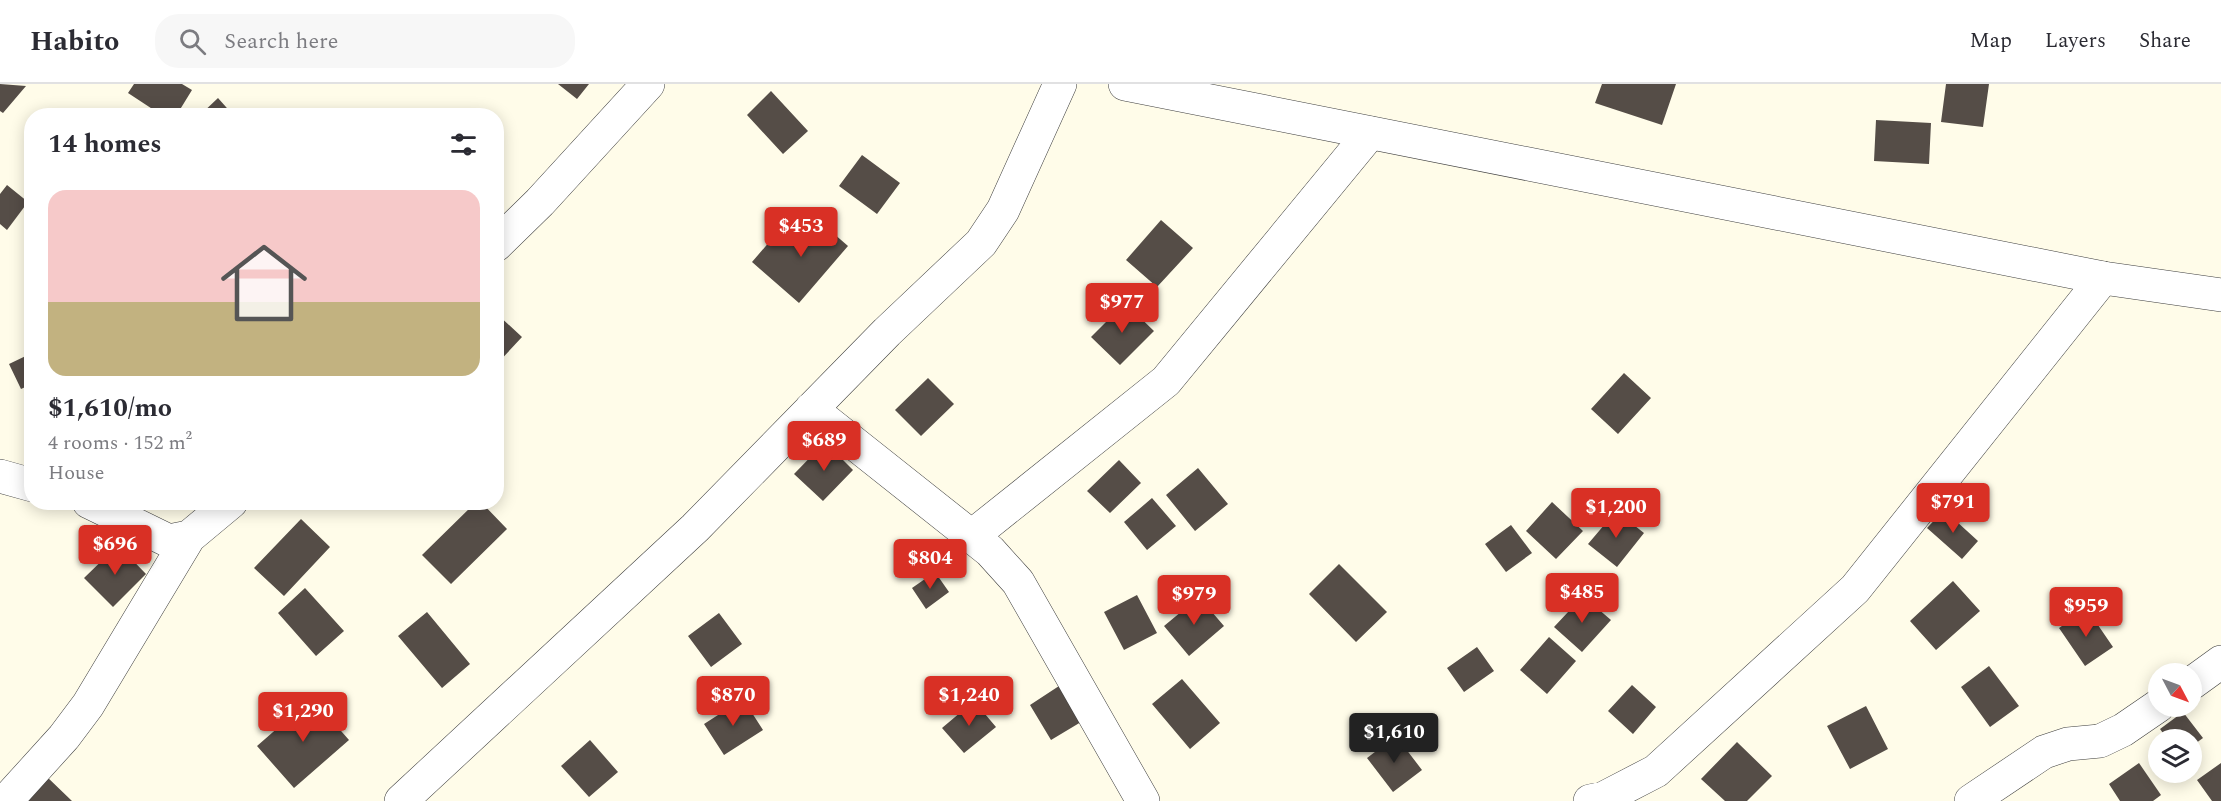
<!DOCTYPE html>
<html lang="en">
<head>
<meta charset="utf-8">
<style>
  :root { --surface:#fff; --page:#f7f7f7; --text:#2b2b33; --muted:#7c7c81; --line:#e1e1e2; --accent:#d93025 }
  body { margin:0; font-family:Spectral,serif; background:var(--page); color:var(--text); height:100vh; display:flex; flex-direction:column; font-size:22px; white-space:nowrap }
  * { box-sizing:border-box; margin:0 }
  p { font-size:20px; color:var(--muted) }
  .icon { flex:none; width:33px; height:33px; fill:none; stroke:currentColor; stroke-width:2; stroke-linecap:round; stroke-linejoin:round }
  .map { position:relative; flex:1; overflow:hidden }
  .details { position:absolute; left:24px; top:24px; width:480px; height:402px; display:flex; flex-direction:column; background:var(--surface); border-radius:24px; box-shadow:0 3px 15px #0003 }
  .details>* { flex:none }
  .needle { width:39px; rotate:131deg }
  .tools { position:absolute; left:2148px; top:579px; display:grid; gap:12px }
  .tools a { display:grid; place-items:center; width:54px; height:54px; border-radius:50%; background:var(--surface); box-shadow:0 3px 15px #0003; font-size:30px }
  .price { position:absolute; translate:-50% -51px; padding:0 14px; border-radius:6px; background:var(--accent); color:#fff; font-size:20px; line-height:39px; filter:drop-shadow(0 2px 3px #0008) }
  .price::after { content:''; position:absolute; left:50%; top:36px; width:18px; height:14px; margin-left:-9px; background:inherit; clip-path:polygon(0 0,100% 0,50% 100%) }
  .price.active { background:#222; color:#fff }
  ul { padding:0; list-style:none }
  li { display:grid; align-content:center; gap:12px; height:318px; padding:0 24px }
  li span { display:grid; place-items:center; height:186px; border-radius:18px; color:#555 }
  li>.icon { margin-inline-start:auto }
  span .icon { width:108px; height:108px; fill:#fffc; stroke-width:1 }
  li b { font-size:26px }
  h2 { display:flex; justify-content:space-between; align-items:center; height:72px; padding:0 24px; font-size:26px }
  header { display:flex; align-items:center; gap:36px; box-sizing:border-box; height:84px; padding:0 30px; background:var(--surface); border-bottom:2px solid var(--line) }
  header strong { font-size:28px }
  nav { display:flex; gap:33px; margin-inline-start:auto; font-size:21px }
  .search { width:420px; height:54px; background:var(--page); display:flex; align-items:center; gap:15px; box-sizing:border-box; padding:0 21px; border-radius:24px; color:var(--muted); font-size:22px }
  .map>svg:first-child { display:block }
  .building { fill:#554d47 }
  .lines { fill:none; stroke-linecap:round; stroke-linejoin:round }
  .minor-casing { stroke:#3e3e3e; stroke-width:34 }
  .tertiary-casing { stroke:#3e3e3e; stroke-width:34 }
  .minor { stroke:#fff; stroke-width:33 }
  .tertiary { stroke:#fff; stroke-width:33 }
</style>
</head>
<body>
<header>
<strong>Habito</strong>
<div class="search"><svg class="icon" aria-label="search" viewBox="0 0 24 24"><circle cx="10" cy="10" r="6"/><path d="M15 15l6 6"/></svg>Search here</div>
<nav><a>Map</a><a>Layers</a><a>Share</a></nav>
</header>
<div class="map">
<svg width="2221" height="717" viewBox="0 0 2221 717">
  <rect width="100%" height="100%" fill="#fffce9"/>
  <!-- building -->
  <path class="building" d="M0,0l26,2 -23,27 -3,-2z
    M134,0h48l10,6 -16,26h-13l-35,-23z
    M558,0h31l-12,15z
    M1602,0h74l-14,41 -67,-22z
    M1946,0h43l-6,43 -42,-5z
    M771,7l37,40 -25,23 -36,-39z
    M218,14l16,18h-35z
    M1876,36l55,3 -2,41 -55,-3z
    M862,71l38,28 -23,31 -38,-28z
    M7,101l21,17 -21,28 -7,-6v-30z
    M811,130l37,32 -49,57 -47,-41 25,-29 11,9z
    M1161,136l32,28 -36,39 -31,-27z
    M1125,219l29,28 -34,34 -29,-28z
    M496,229l26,24 -26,28z
    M32,269v31l-11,5 -12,-25z
    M1624,289l27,25 -33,36 -27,-25z
    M928,294l26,26 -33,32 -26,-26z
    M825,358l28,28 -30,31 -29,-27z
    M1119,376l22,23 -31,30 -23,-22z
    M1198,384l30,36 -33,27 -29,-36z
    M1152,414l24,28 -29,24 -23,-28z
    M476,418h5l26,27 -56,55 -29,-29z
    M1552,418l31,29 -27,28 -30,-28z
    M1944,426l34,31 -16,18 -35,-31z
    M1616,427l28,22 -27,34 -29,-23z
    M301,435l29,28 -46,49 -30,-28z
    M1511,441l21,28 -26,19 -21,-28z
    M118,461l28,29 -33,33 -29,-29z
    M1339,480l48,48 -31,30 -47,-48z
    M935,488l14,20 -23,17 -14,-21z
    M1953,497l27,30 -44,39 -26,-29z
    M305,504l39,43 -28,25 -38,-43z
    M1137,511l20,38 -33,17 -20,-38z
    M1583,512l28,24 -29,32 -28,-25z
    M1199,513l25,29 -35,30 -25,-30z
    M2087,525l26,38 -28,19 -26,-38z
    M427,528l43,52 -28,24 -44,-52z
    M719,529l23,31 -31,23 -23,-31z
    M1549,553l27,24 -29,33 -27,-24z
    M1477,563l17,24 -30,21 -17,-24z
    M1989,582l30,40 -29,21 -29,-40z
    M1182,595l38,44 -30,26 -38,-45z
    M1632,601l24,22 -23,27 -25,-23z
    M1059,602l22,36 -30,18 -21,-35z
    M312,614l37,42 -55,48 -37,-42z
    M743,615l20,31 -39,25 -20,-31z
    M974,617l22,26 -32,26 -22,-25z
    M1866,622l22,43 -38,20 -23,-43z
    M2183,628l20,26 -11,8v-6h-24l-8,-11z
    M1396,652l26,34 -29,22 -26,-34z
    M590,656l28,32 -29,25 -28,-31z
    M1737,658l35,34 -25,25h-22l-24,-22z
    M2139,679l22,32 -8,6h-33l-11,-17z
    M2221,679v38h-9l-15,-21z
    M45,691l27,26h-54z"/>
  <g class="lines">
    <defs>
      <path id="minor" d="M496,161l44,-43 108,-118
        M811,325l179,142 28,31 125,219
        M0,392l32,9
        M89,418l80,39 20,-4 42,-35
        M972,452l194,-155 204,-248
        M2192,599l29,-21
        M6,717l58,-64 24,-32 101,-168
        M401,717l294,-273 192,-196 94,-89 22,-33 57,-126
        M1590,717l14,-3 52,-27 199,-182 248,-311
        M1971,717l73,-49 24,-8 32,-3 23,-11 35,-24"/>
      <path id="tertiary" d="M1125,0l978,194 118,17"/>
    </defs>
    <!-- minor casing -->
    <use href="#minor" class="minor-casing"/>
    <!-- tertiary casing -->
    <use href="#tertiary" class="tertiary-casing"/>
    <!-- minor -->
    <use href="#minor" class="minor"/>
    <!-- tertiary -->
    <use href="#tertiary" class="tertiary"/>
  </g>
</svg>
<div class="tools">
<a><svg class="needle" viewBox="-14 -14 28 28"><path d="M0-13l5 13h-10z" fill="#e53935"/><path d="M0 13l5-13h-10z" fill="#7c7c81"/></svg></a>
<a><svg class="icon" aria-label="layers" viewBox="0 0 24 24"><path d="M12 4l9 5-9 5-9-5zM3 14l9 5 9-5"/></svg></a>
</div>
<b class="price" style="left:801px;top:174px">$453</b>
<b class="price" style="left:1122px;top:250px">$977</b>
<b class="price" style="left:824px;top:388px">$689</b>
<b class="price" style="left:1953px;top:450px">$791</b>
<b class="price" style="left:1616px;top:455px">$1,200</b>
<b class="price" style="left:115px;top:492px">$696</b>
<b class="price" style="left:930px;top:506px">$804</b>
<b class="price" style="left:1582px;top:540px">$485</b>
<b class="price" style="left:1194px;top:542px">$979</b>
<b class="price" style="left:2086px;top:554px">$959</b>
<b class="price" style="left:733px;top:643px">$870</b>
<b class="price" style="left:969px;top:643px">$1,240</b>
<b class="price" style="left:303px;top:659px">$1,290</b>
<b class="price active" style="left:1394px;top:680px">$1,610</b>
<section class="details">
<h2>14 homes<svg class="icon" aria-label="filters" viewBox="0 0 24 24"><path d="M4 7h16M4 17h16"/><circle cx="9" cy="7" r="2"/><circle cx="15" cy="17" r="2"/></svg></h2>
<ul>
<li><span style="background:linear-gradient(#f6c9c9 60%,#c2b280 0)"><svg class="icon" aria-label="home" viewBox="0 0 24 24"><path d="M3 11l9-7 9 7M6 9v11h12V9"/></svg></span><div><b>$1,610/mo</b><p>4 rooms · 152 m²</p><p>House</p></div></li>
</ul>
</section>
</div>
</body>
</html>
